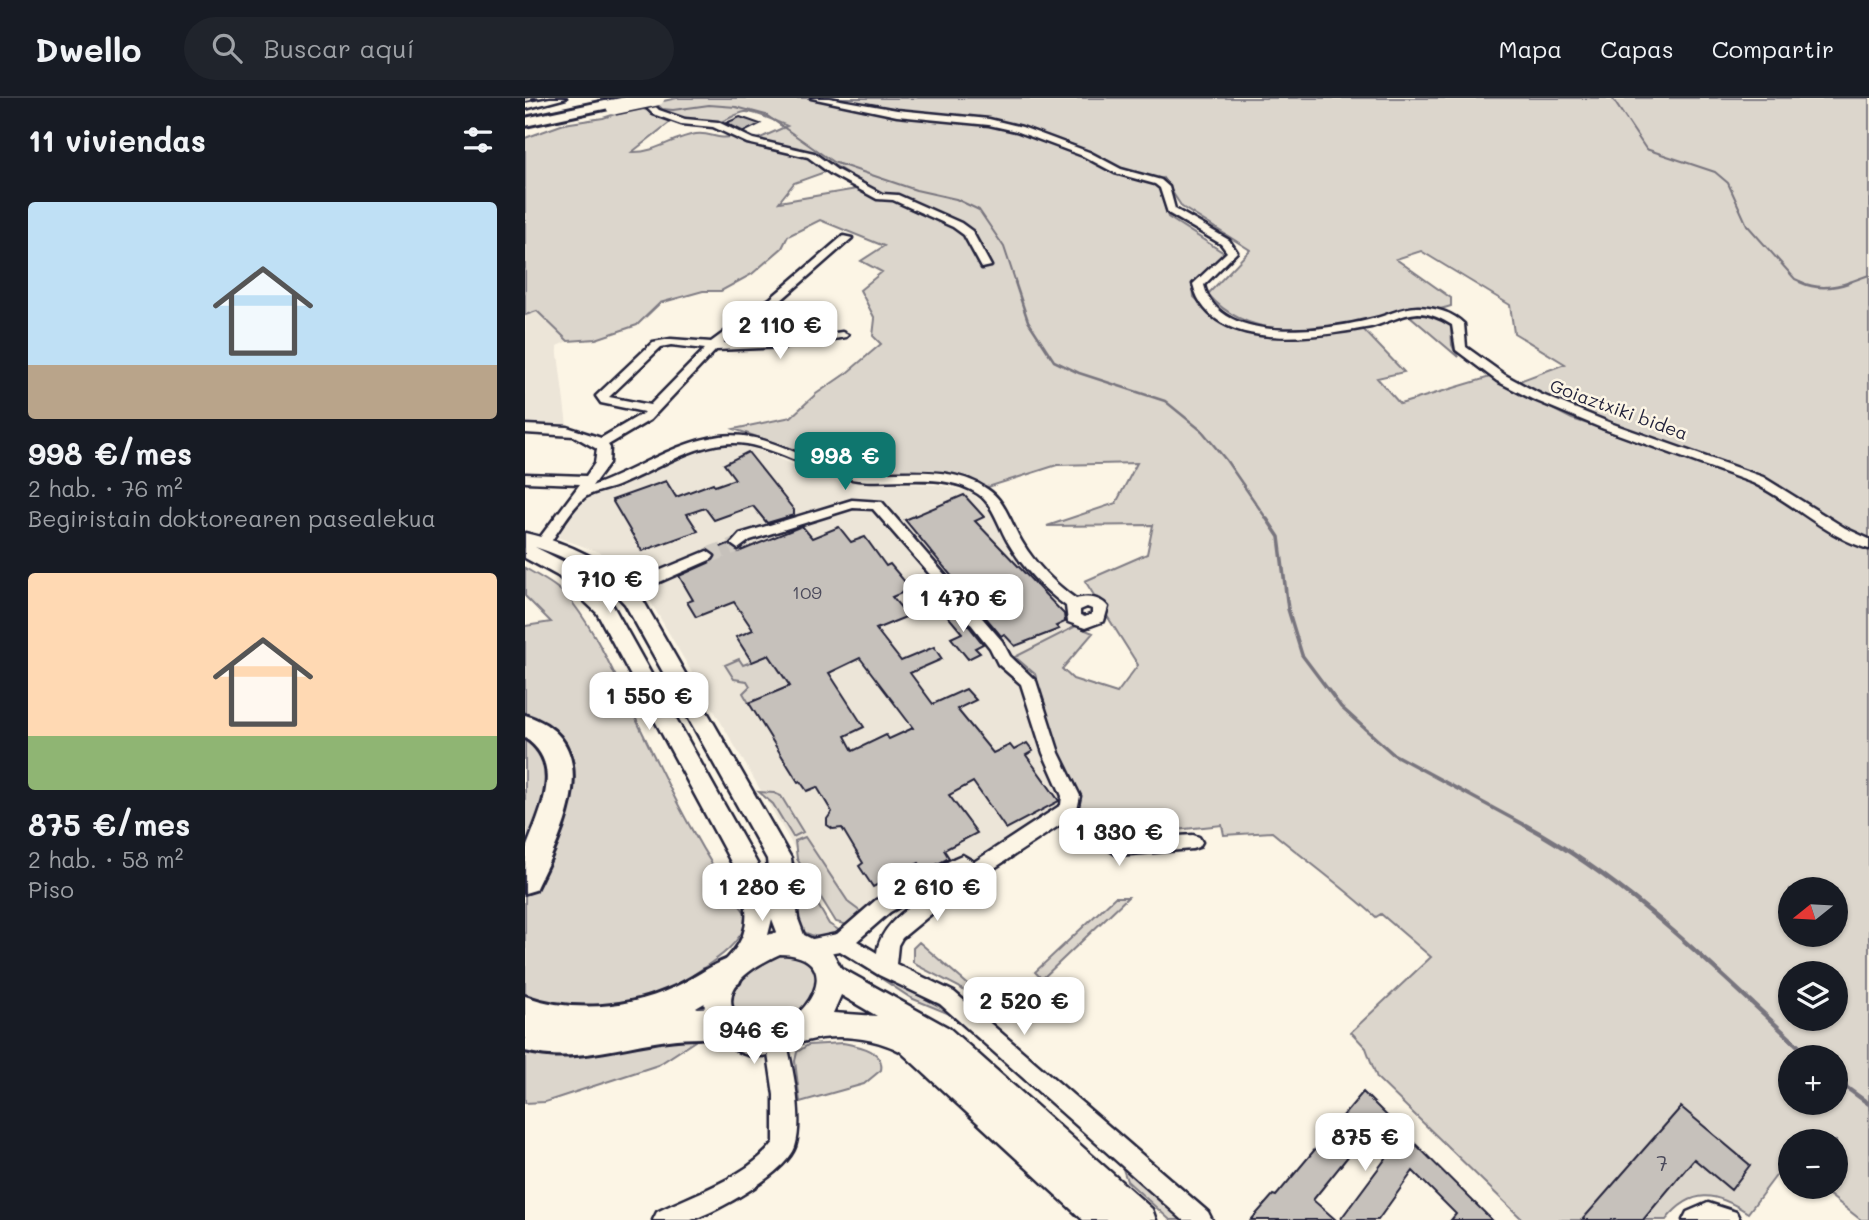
<!DOCTYPE html>
<html lang="es">
<head>
<meta charset="utf-8">
<style>
  :root { --surface:#171b24; --page:#20242c; --text:#f1f3f6; --muted:#9ea1a6; --line:#363941; --accent:#0f766e }
  body { margin:0; font-family:Mali,sans-serif; background:var(--page); color:var(--text); height:100vh; display:flex; flex-direction:column; font-size:26px; white-space:nowrap }
  * { box-sizing:border-box; margin:0 }
  p { font-size:23px; color:var(--muted) }
  .icon { flex:none; width:38px; height:38px; fill:none; stroke:currentColor; stroke-width:2; stroke-linecap:round; stroke-linejoin:round }
  .map { position:relative; flex:1; overflow:hidden }
  .panel { display:flex; flex-direction:column; background:var(--surface); width:525px }
  .panel>* { flex:none }
  .needle { width:46px; rotate:252deg }
  .tools { position:absolute; left:1253px; top:779px; display:grid; gap:14px }
  .tools a { display:grid; place-items:center; width:70px; height:70px; border-radius:50%; background:var(--surface); box-shadow:0 2px 5px #0004; font-size:35px }
  .price { position:absolute; translate:-50% -60px; padding:0 16px; border-radius:14px; background:#fff; color:#222; font-size:23px; line-height:46px; filter:drop-shadow(0 2px 4px #0008) }
  .price::after { content:''; position:absolute; left:50%; top:42px; width:21px; height:16px; margin-left:-10px; background:inherit; clip-path:polygon(0 0,100% 0,50% 100%) }
  .price.on { background:var(--accent); color:#fff }
  ul { padding:0; list-style:none }
  li { display:grid; align-content:center; gap:14px; height:371px; padding:0 28px }
  li span { display:grid; place-items:center; height:217px; border-radius:7px; color:#555 }
  li>.icon { margin-inline-start:auto }
  span .icon { width:126px; height:126px; fill:#fffc; stroke-width:1 }
  li b { font-size:30px }
  h2 { display:flex; justify-content:space-between; align-items:center; height:84px; padding:0 28px; font-size:30px }
  header { display:flex; align-items:center; gap:42px; box-sizing:border-box; height:98px; padding:0 35px; background:var(--surface); border-bottom:2px solid var(--line) }
  header strong { font-size:33px }
  nav { display:flex; gap:38px; margin-inline-start:auto; font-size:24px }
  .search { width:490px; height:63px; background:var(--page); display:flex; align-items:center; gap:18px; box-sizing:border-box; padding:0 24px; border-radius:38px; color:var(--muted); font-size:26px }
  main { display:flex; flex:1; min-height:0 }
  .map>svg:first-child { display:block }
  .built { fill:#ece5d8 }
  .green { fill:#dcd6cc; stroke:#7f7c84; stroke-width:2; fill-rule:evenodd }
  .lines { fill:none; stroke-linecap:round; stroke-linejoin:round }
  .stream-far3 { stroke:#78757e; stroke-width:2 }
  .stream-far2 { stroke:#78757e; stroke-width:2.5 }
  .stream-far1 { stroke:#78757e; stroke-width:3.5 }
  .stream { stroke:#78757e; stroke-width:4.5 }
  .building { fill:#c6c1bb; stroke:#22223b; stroke-width:2; fill-rule:evenodd }
  .minor-tunnel { stroke:#d0cbc3; stroke-width:16; stroke-dasharray:16 8; stroke-linecap:butt }
  .minor-casing { stroke:#22223b; stroke-width:5 }
  .major-casing { stroke:#22223b; stroke-width:5 }
  .highway-casing { stroke:#22223b; stroke-width:6 }
  .minor { fill:#fcf5e5; fill-rule:evenodd }
  .major { fill:#fcf5e5; fill-rule:evenodd }
  .highway { fill:#fcf5e5; fill-rule:evenodd }
  .rail-casing { stroke:#22223b; stroke-width:3.5 }
  .rail { stroke:#fcf5e5; stroke-width:2; stroke-dasharray:6; stroke-linecap:butt }
  .highway-bridge-casing { stroke:#22223b; stroke-width:18; stroke-linecap:butt }
  .highway-bridge { stroke:#fcf5e5; stroke-width:15 }
  .labels { text-anchor:middle; dominant-baseline:central; stroke-width:5; stroke-linejoin:round; paint-order:stroke }
  .far-street-label { font-size:18px; fill:#22223b; stroke:#fcf5e5 }
  .number-label { font-size:18px; fill:#4b4a5b }
  .near-number-label { font-size:21px; fill:#4b4a5b }
</style>
</head>
<body>
<header>
<strong>Dwello</strong>
<div class="search"><svg class="icon" aria-label="search" viewBox="0 0 24 24"><circle cx="10" cy="10" r="6"/><path d="M15 15l6 6"/></svg>Buscar aquí</div>
<nav><a>Mapa</a><a>Capas</a><a>Compartir</a></nav>
</header>
<main>
<section class="panel">
<h2>11 viviendas<svg class="icon" aria-label="filters" viewBox="0 0 24 24"><path d="M4 7h16M4 17h16"/><circle cx="9" cy="7" r="2"/><circle cx="15" cy="17" r="2"/></svg></h2>
<ul>
<li><span style="background:linear-gradient(#bfe0f5 75%,#b9a48a 0)"><svg class="icon" aria-label="home" viewBox="0 0 24 24"><path d="M3 11l9-7 9 7M6 9v11h12V9"/></svg></span><div><b>998 €/mes</b><p>2 hab. · 76 m²</p><p>Begiristain doktorearen pasealekua</p></div></li>
<li><span style="background:linear-gradient(#ffd9b3 75%,#8fb573 0)"><svg class="icon" aria-label="home" viewBox="0 0 24 24"><path d="M3 11l9-7 9 7M6 9v11h12V9"/></svg></span><div><b>875 €/mes</b><p>2 hab. · 58 m²</p><p>Piso</p></div></li>
</ul>
</section>
<div class="map">
<svg width="1344" height="1122" viewBox="0 0 1344 1122">
  <rect width="100%" height="100%" fill="#fcf5e5"/>
  <filter id="ink" filterUnits="userSpaceOnUse"><feTurbulence type="fractalNoise" baseFrequency=".0143" numOctaves="2"/><feDisplacementMap in="SourceGraphic" scale="14" xChannelSelector="R" yChannelSelector="G"/><feConvolveMatrix kernelMatrix="1 2 1 2 8 2 1 2 1" color-interpolation-filters="sRGB"/></filter>
  <g filter="url(#ink)">
    <!-- built -->
    <path class="built" d="M12,213l31,30 -11,5 10,80h-42v-111z
      M213,346l24,7 55,25 24,5 98,4 31,7 19,16 20,43 67,75 -61,31 20,17 34,109 11,14 -2,11 -28,11 -163,91 -22,18 -27,-5 -193,-331 -26,-28 -20,-12 -45,-16 23,-30 10,-8 119,-49z"/>
    <!-- green -->
    <path class="green" d="M152,0h1192v1122h-8l-42,-33 17,-1v-45h-46v22l-3,-2 -39,52c-32,-21 -56,-26 -82,7h-143l-146,-142 -11,-30 -15,-16 80,-75 -50,-43 -5,3c-33,-30 -69,-56 -104,-85l-48,3 -2,-10 -56,6 -1,4 -44,3 -43,-30 2,-11 -11,-13 -34,-110 -20,-17 61,-31 17,7 -31,36 11,10 44,14 21,-28 -53,-84 62,-27 6,-29 -106,1 69,-23 21,-40 -80,2 -69,22 -28,-10 -104,-6 -122,-42 57,-12 25,-23 32,-22 33,-28 -8,-8 2,-17 -15,-29 22,-18 -21,-11 23,-15 -64,-26 -32,16 -6,12 -30,26 -31,17h-18l-43,12 -23,22 -41,14 -28,2 -31,-30 -12,4v-177l39,-14 39,-6 34,-11 37,12 -42,33c24,1 41,-15 64,-18 15,-2 22,7 38,2l10,7 22,6 40,7 19,16 -31,11 -15,19 90,-15 -53,-33 -58,-15 29,-13c-11,-4 -30,-15 -42,-14 -8,1 -17,8 -25,10 -21,3 -52,-5 -66,-19zM638,80l19,29 68,43 -42,44c46,54 118,32 178,23 22,-3 44,-4 65,-11v-8l-55,-39 25,-8 89,54 4,28 51,31 -51,19 54,29 65,19 118,43 -179,-55 -82,-42 -90,27 -23,-26 27,-6 -42,-44c-66,11 -117,20 -168,-31l-1,-13 31,-31 -56,-36 -9,-30 -5,-4zM1265,791h46v45h-46zM1265,875h46v45h-46zM1265,959h46v45h-46z
      M896,216l16,2 14,9 1,20 6,12 -48,-41z
      M0,470c17,10 35,19 47,34 27,35 45,78 64,117 33,69 66,138 113,199 -10,28 -32,41 -56,57l2,66 -37,24 -113,37 -20,1v-477l26,-4 -26,-26z
      M244,557l21,31 -41,17 -6,-10 7,-7 -3,-5 -13,-2 -9,-14 14,-6 4,6z
      M234,694l15,1 7,3 22,36 -10,5 -20,-33z
      M280,739l44,66 12,9 11,-1 -17,16 -19,-5 -39,-63 -2,-18z
      M266,760l38,66 16,10 -23,5 -19,-7 -8,-21z
      M590,799h13l-86,82 -7,-7z
      M394,844l84,73 -4,3 -40,-31 -41,-21 -5,-4v-14z
      M258,854l25,7 8,10 3,12 -2,13 -31,33 -31,5 -22,-13 -5,-24 14,-25z
      M344,864l31,23 57,31 232,204h-19l-43,-39 -5,-15 -21,-21 -144,-128 -46,-19 -44,-29z
      M318,945c15,3 42,7 38,27l-17,14 -64,18 -5,-41 2,-9 11,-7z"/>
    <g class="lines">
      <!-- stream-far3 -->
      <path class="stream-far3" d="M1087,0l34,51 69,23 13,11 19,42 48,54 9,4
        M132,6l5,5 11,1 36,-5 27,2 30,8 67,47 83,28 40,9 23,11 25,37 12,36
        M1322,185l22,-8"/>
      <!-- stream-far2 -->
      <path class="stream-far2" d="M490,184l13,39 26,40 25,12 86,28 37,30 24,29 42,61
        M1275,184c17,8 34,6 51,0"/>
      <!-- stream-far1 -->
      <path class="stream-far1" d="M742,421l12,18 9,72 14,46 39,52 52,47 135,73"/>
      <!-- stream -->
      <path class="stream" d="M1000,727c108,59 195,149 285,232
        M1311,982l33,24"/>
    </g>
    <!-- building -->
    <path class="building" d="M215,19l20,7 -16,8 -18,-9z
      M223,354l46,58v5l-27,8 -14,-17 -39,14 -9,-12 -18,6 11,17 -56,20 -30,-51 54,-19 10,16 37,-14 2,3 20,-7 -11,-15z
      M439,397l20,22 -9,4 89,93 1,8 -9,4 3,3 -44,17 -11,-12 -3,2 -96,-116z
      M277,428l10,12 27,-11 12,15 14,-5 21,29 4,-2 21,25 -19,8 16,19 -32,13 25,32 33,-14 8,12 -32,14 23,31 33,-15 10,11 -19,9 36,44 17,-8 4,5 13,-7 6,8 -7,4 33,46 -53,28 -33,-47 -24,13 28,38 -33,17 5,8 -24,13 -6,-8 -46,24 -14,-21 4,-3 -21,-35 -9,1 -6,-4v-6l5,-7 -15,-25 -10,4 -7,-10 -2,1 -49,-79 41,-17 -21,-31 -17,7 -16,-25 17,-7 -19,-28 -38,15 -9,-15 6,-2 -14,-24 34,-15 4,-5 -6,-5 17,-7 10,8zM335,560l53,70 -24,11 -3,-4 -33,16 -8,-15 19,-9 -35,-54z
      M426,506l32,40 -8,4 5,5 -12,6 -17,-21 11,-5 -21,-25z
      M838,994l129,128h-41l5,-6 -43,-43 -35,49h-38l52,-70 -22,-21 -57,71 23,20h-85l22,-25 3,1z
      M1156,1009l69,58 -19,25 -37,-31 -51,61h-61z"/>
    <g class="lines">
      <!-- minor-tunnel -->
      <path class="minor-tunnel" d="M182,458l31,-12"/>
      <defs>
        <path id="minor" d="M25,0h16l-41,11v-6z
          M112,0h9l13,12 26,9 33,3 35,17 61,14 23,17 45,24 16,1 63,28 11,8 19,35 -9,2 -18,-33 -11,-8 -60,-27 -16,-1 -46,-25 -23,-17 -61,-14 -34,-16 -32,-3 -28,-10z
          M286,0h18l68,12 92,9 33,8 67,25 32,17 40,11 8,7 6,22 54,31 8,12 -33,33c15,61 122,46 168,34 15,-3 32,-13 47,-12 17,1 33,5 45,17l2,23 39,28 35,19 73,30 150,53 82,51 24,11v10c-43,-12 -76,-47 -116,-66l-149,-54 -72,-30 -35,-18 -41,-31 -4,-25c-10,-6 -21,-12 -34,-12 -16,1 -32,10 -47,14 -53,10 -161,28 -178,-43l34,-32 -6,-8 -53,-31 -8,-25 -5,-4 -40,-11 -32,-17 -67,-25 -27,-6 -92,-9z
          M318,138l9,2 -73,64 -56,41 62,-2 57,-9 6,3 -2,2 -61,10 -69,3 -66,70 -42,25 2,3 -1,15 -17,23c42,-15 83,-44 128,-50 44,-6 81,24 122,33 46,10 103,-9 145,20 18,11 24,35 35,53 13,22 33,42 54,57 12,-3 24,-2 32,8l-4,14 -19,7 -17,-6 -2,-16c-23,-17 -43,-38 -57,-62 -10,-16 -15,-39 -31,-50 -34,-23 -82,-10 -120,-14 -40,-5 -73,-29 -111,-36 -46,-7 -89,26 -130,42 -10,4 -27,6 -34,13 -14,12 -24,32 -35,47h-10l-2,-3 2,-3 42,-56 -55,-2v-8l61,2 9,-13 2,-14 -23,-13 -49,-3v-8l42,2 34,11 41,-24 2,-2 -43,-9 -5,-7 57,-54 18,-3 40,3 60,-44zM146,247l34,4 -55,56 -41,-8 52,-50zM562,509l5,2v5l-7,3 -5,-2v-5z
          M327,402l30,2 120,139 8,15 26,25 23,72 21,43 -3,14 43,30 73,-5 6,2 3,5 -3,5 -6,2 -76,6 -51,-34 -108,71 -56,46 -4,7 -2,19 58,28 254,220 4,8h-29l-243,-216 -61,-29 -39,-24 -30,5 -7,-3 -3,-6 3,-6 34,-7 39,-34 79,-42 7,-3 12,7 87,-57 1,-9 -19,-43 -22,-69 -23,-20 -8,-16 -43,-54 -74,-85 -20,-1 -103,32 -12,9 -7,-5 9,-10zM415,786c-23,19 -60,38 -63,69l-20,-12 33,-29z
          M182,453l7,5 -2,3 -82,36h-10l-2,-4 2,-4z
          M251,932l7,3 3,7c7,29 18,79 9,107 -9,26 -77,65 -104,73 -11,0 -26,0 -38,0l4,-8c39,-19 91,-35 117,-70v-47l-8,-55 3,-7z
          M1183,1105l28,9 4,8h-57l4,-8z"/>
        <path id="major" d="M0,435c45,10 83,28 115,62l151,263 7,61 6,16 26,13 11,20 108,60 203,181 4,11h-73l-183,-169c-27,-14 -64,-18 -94,-10 -19,5 -30,16 -51,15 -27,-2 -55,-32 -50,-60 4,-20 15,-29 28,-44 20,-24 14,-50 5,-77l-141,-262 -39,-37 -33,-18zM10,449c36,11 65,29 90,57l142,255 4,41 -12,-33 -147,-263 -40,-38zM247,821l5,13 -9,3zM255,856c70,1 27,76 -22,76 -10,0 -17,-6 -22,-14 -19,-30 22,-52 44,-62zM316,897l36,21 -44,-3z"/>
        <path id="highway" d="M94,0h25l-7,4 -112,24v-8z
          M0,617c85,27 36,122 10,175l-10,3c0,-13 0,-32 1,-44 13,-36 40,-84 -1,-111z
          M203,861l11,4 4,10 -4,10 -43,25 25,-1 11,5 5,10 -5,10c-20,8 -42,5 -64,8 -49,6 -93,24 -143,11v-55c47,17 103,13 150,-9 18,-8 34,-21 53,-28z"/>
      </defs>
      <!-- minor casing -->
      <use href="#minor" class="minor-casing"/>
      <!-- major casing -->
      <use href="#major" class="major-casing"/>
      <!-- highway casing -->
      <use href="#highway" class="highway-casing"/>
      <!-- minor -->
      <use href="#minor" class="minor"/>
      <!-- major -->
      <use href="#major" class="major"/>
      <!-- highway -->
      <use href="#highway" class="highway"/>
      <defs>
        <path id="rail" d="M0,2l12,-2"/>
      </defs>
      <!-- rail casing -->
      <use href="#rail" class="rail-casing"/>
      <!-- rail -->
      <use href="#rail" class="rail"/>
      <defs>
        <path id="highway-bridge" d="M89,9l43,-9"/>
      </defs>
      <!-- highway-bridge casing -->
      <use href="#highway-bridge" class="highway-bridge-casing"/>
      <!-- highway-bridge -->
      <use href="#highway-bridge" class="highway-bridge"/>
    </g>
  </g>
  <g class="labels">
    <!-- far-street labels -->
    <g class="far-street-label">
      <text transform="translate(1094 311) rotate(20)">Goiaztxiki bidea</text>
    </g>
    <!-- number labels -->
    <g class="number-label">
      <text x="282" y="494">109</text>
    </g>
    <!-- near-number labels -->
    <g class="near-number-label">
      <text x="1137" y="1064">7</text>
    </g>
  </g>
</svg>
<div class="tools">
<a><svg class="needle" viewBox="-14 -14 28 28"><path d="M0-13l5 13h-10z" fill="#e53935"/><path d="M0 13l5-13h-10z" fill="#9ea1a6"/></svg></a>
<a><svg class="icon" aria-label="layers" viewBox="0 0 24 24"><path d="M12 4l9 5-9 5-9-5zM3 14l9 5 9-5"/></svg></a>
<a>+</a>
<a>−</a>
</div>
<b class="price" style="left:255px;top:263px">2 110 €</b>
<b class="price on" style="left:320px;top:394px">998 €</b>
<b class="price" style="left:85px;top:517px">710 €</b>
<b class="price" style="left:438px;top:536px">1 470 €</b>
<b class="price" style="left:124px;top:634px">1 550 €</b>
<b class="price" style="left:594px;top:770px">1 330 €</b>
<b class="price" style="left:237px;top:825px">1 280 €</b>
<b class="price" style="left:412px;top:825px">2 610 €</b>
<b class="price" style="left:499px;top:939px">2 520 €</b>
<b class="price" style="left:229px;top:968px">946 €</b>
<b class="price" style="left:840px;top:1075px">875 €</b>
</div>
</main>
</body>
</html>
